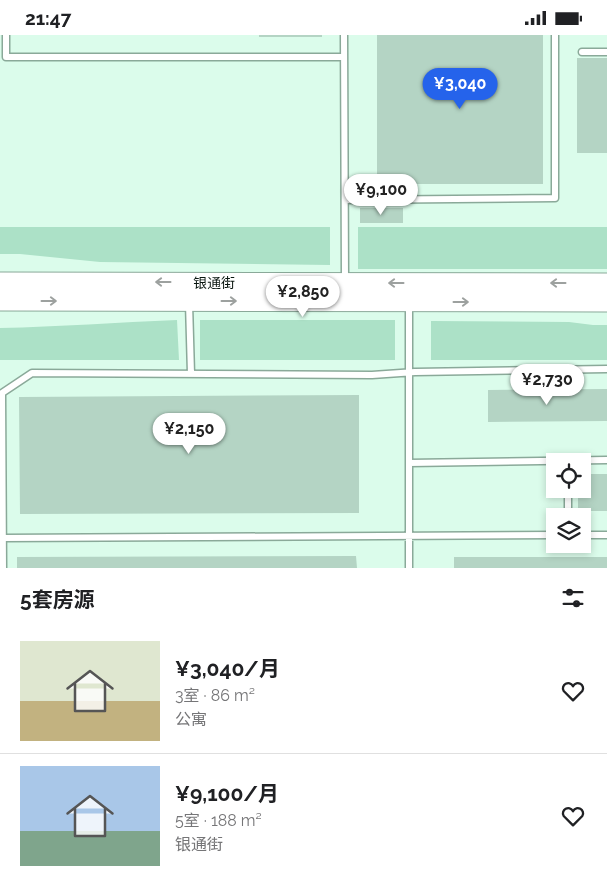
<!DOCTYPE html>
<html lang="zh">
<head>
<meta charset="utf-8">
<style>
  :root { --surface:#fff; --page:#f2f2f2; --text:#202124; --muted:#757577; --line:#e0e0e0; --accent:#2563eb }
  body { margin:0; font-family:Raleway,"Noto Sans SC",sans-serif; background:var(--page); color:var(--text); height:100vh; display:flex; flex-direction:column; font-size:19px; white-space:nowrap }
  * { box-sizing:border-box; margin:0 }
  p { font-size:16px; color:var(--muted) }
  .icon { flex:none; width:28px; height:28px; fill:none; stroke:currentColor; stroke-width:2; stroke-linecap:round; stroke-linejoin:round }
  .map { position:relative; height:533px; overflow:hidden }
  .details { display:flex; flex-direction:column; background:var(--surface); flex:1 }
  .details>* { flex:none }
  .controls { position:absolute; left:546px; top:418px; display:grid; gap:10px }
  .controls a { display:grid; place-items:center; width:45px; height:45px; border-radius:0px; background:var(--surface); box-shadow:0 2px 8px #0003; font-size:25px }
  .price { position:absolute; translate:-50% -42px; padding:0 11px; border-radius:18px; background:#fff; color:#222; font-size:16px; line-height:32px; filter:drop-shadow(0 1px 2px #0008) }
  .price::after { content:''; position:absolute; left:50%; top:30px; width:15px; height:11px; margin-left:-8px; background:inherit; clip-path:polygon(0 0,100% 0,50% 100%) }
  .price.current { background:var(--accent); color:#fff }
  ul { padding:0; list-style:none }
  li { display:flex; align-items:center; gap:15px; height:125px; padding:0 20px }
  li+li { border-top:1px solid var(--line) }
  li span { display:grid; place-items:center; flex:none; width:140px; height:100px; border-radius:0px; color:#555 }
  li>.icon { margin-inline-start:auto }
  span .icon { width:60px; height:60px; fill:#fffc; stroke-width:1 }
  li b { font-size:21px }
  h2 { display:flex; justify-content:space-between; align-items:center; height:60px; padding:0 20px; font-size:21px }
  .status { display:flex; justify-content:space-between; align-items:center; height:35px; padding:0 25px; background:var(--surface); direction:ltr }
  .status svg { height:14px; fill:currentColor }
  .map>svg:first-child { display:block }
  .green { fill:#ace1c7 }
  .building { fill:#b4d4c4 }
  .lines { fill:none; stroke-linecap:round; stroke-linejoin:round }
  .lane-casing { stroke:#8aa999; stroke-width:9 }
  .secondary-casing { stroke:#8aa999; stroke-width:21 }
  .lane { stroke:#fff; stroke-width:6 }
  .secondary { stroke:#fff; stroke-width:19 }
  .oneway { stroke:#9da19f }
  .labels { text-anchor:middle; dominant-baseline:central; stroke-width:4.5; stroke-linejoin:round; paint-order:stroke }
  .street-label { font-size:14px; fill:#09150f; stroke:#fff }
</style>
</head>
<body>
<div class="status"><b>21:47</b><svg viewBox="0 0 49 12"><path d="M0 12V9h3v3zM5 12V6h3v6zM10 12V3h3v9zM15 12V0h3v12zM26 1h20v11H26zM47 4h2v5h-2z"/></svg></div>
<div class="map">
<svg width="607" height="533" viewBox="0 0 607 533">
  <rect width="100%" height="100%" fill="#dbfceb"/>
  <!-- green -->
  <path class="green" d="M0,192h330v38l-230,-3 -80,-8h-20z
    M358,192h249v42h-249z
    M177,285l2,40h-179v-32c59,-1 118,-6 177,-8z
    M200,285h195v40h-195z
    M431,286l138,1 24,3h14v35h-176z"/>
  <!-- building -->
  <path class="building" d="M259,0h63v2h-63z
    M377,0h166v149h-166z
    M577,23h30v95h-30z
    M360,173h43v15h-43z
    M607,354v32l-119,1v-32z
    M359,360v118l-339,1 -1,-117z
    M582,439h25v37h-29v-22h4z
    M356,521l1,12h-340v-11z
    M454,522h153v11h-153z"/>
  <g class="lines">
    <defs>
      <path id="lane" d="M6,0v22h338
        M344,0l1,246
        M582,17h25
        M345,165l210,-2v-163
        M189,268l2,71
        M409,268v265
        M409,428l198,-3
        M568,454v27
        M582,500h25
        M3,503l552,-3
        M3,533l-1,-175 30,-20 340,2 43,-3 192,-3"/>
      <path id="secondary" d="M0,247l607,1
        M0,266l607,1"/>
    </defs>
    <!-- lane casing -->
    <use href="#lane" class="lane-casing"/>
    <!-- secondary casing -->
    <use href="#secondary" class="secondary-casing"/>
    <!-- lane -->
    <use href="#lane" class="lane"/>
    <!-- secondary -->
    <use href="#secondary" class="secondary"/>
  </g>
  <!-- one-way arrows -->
  <defs><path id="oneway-shaft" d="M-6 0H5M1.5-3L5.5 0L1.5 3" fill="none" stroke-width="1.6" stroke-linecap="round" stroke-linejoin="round" transform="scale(1.25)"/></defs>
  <g class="oneway">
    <use href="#oneway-shaft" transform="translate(163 247) rotate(-180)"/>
    <use href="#oneway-shaft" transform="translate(396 248) rotate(-180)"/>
    <use href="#oneway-shaft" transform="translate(558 248) rotate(-180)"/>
    <use href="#oneway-shaft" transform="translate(49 266)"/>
    <use href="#oneway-shaft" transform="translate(229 266)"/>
    <use href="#oneway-shaft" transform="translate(461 267)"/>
  </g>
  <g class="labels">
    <!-- street labels -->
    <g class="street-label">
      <text x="214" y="248">银通街</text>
    </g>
  </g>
</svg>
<div class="controls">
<a><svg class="icon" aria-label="locate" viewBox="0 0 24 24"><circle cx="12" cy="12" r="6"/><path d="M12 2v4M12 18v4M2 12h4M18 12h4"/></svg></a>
<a><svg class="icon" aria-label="layers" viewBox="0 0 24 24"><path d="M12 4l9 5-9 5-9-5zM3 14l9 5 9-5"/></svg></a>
</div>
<b class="price current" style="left:460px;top:75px">¥3,040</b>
<b class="price" style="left:381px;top:181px">¥9,100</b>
<b class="price" style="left:303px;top:283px">¥2,850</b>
<b class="price" style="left:547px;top:371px">¥2,730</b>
<b class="price" style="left:189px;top:420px">¥2,150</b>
</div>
<section class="details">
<h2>5套房源<svg class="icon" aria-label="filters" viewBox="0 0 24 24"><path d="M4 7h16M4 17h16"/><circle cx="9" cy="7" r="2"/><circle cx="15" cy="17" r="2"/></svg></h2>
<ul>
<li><span style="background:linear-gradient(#dfe7d0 60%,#c2b280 0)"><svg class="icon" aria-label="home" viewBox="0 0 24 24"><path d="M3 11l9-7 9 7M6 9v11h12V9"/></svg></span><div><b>¥3,040/月</b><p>3室 · 86 m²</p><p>公寓</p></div><svg class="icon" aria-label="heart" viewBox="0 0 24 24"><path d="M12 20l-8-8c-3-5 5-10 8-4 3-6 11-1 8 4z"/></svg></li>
<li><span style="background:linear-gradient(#a9c7e8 65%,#7fa58c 0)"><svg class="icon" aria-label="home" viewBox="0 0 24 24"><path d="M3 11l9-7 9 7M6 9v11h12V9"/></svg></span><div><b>¥9,100/月</b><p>5室 · 188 m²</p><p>银通街</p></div><svg class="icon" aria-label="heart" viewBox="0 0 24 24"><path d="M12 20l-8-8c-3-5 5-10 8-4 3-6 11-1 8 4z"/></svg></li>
</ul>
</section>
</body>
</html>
